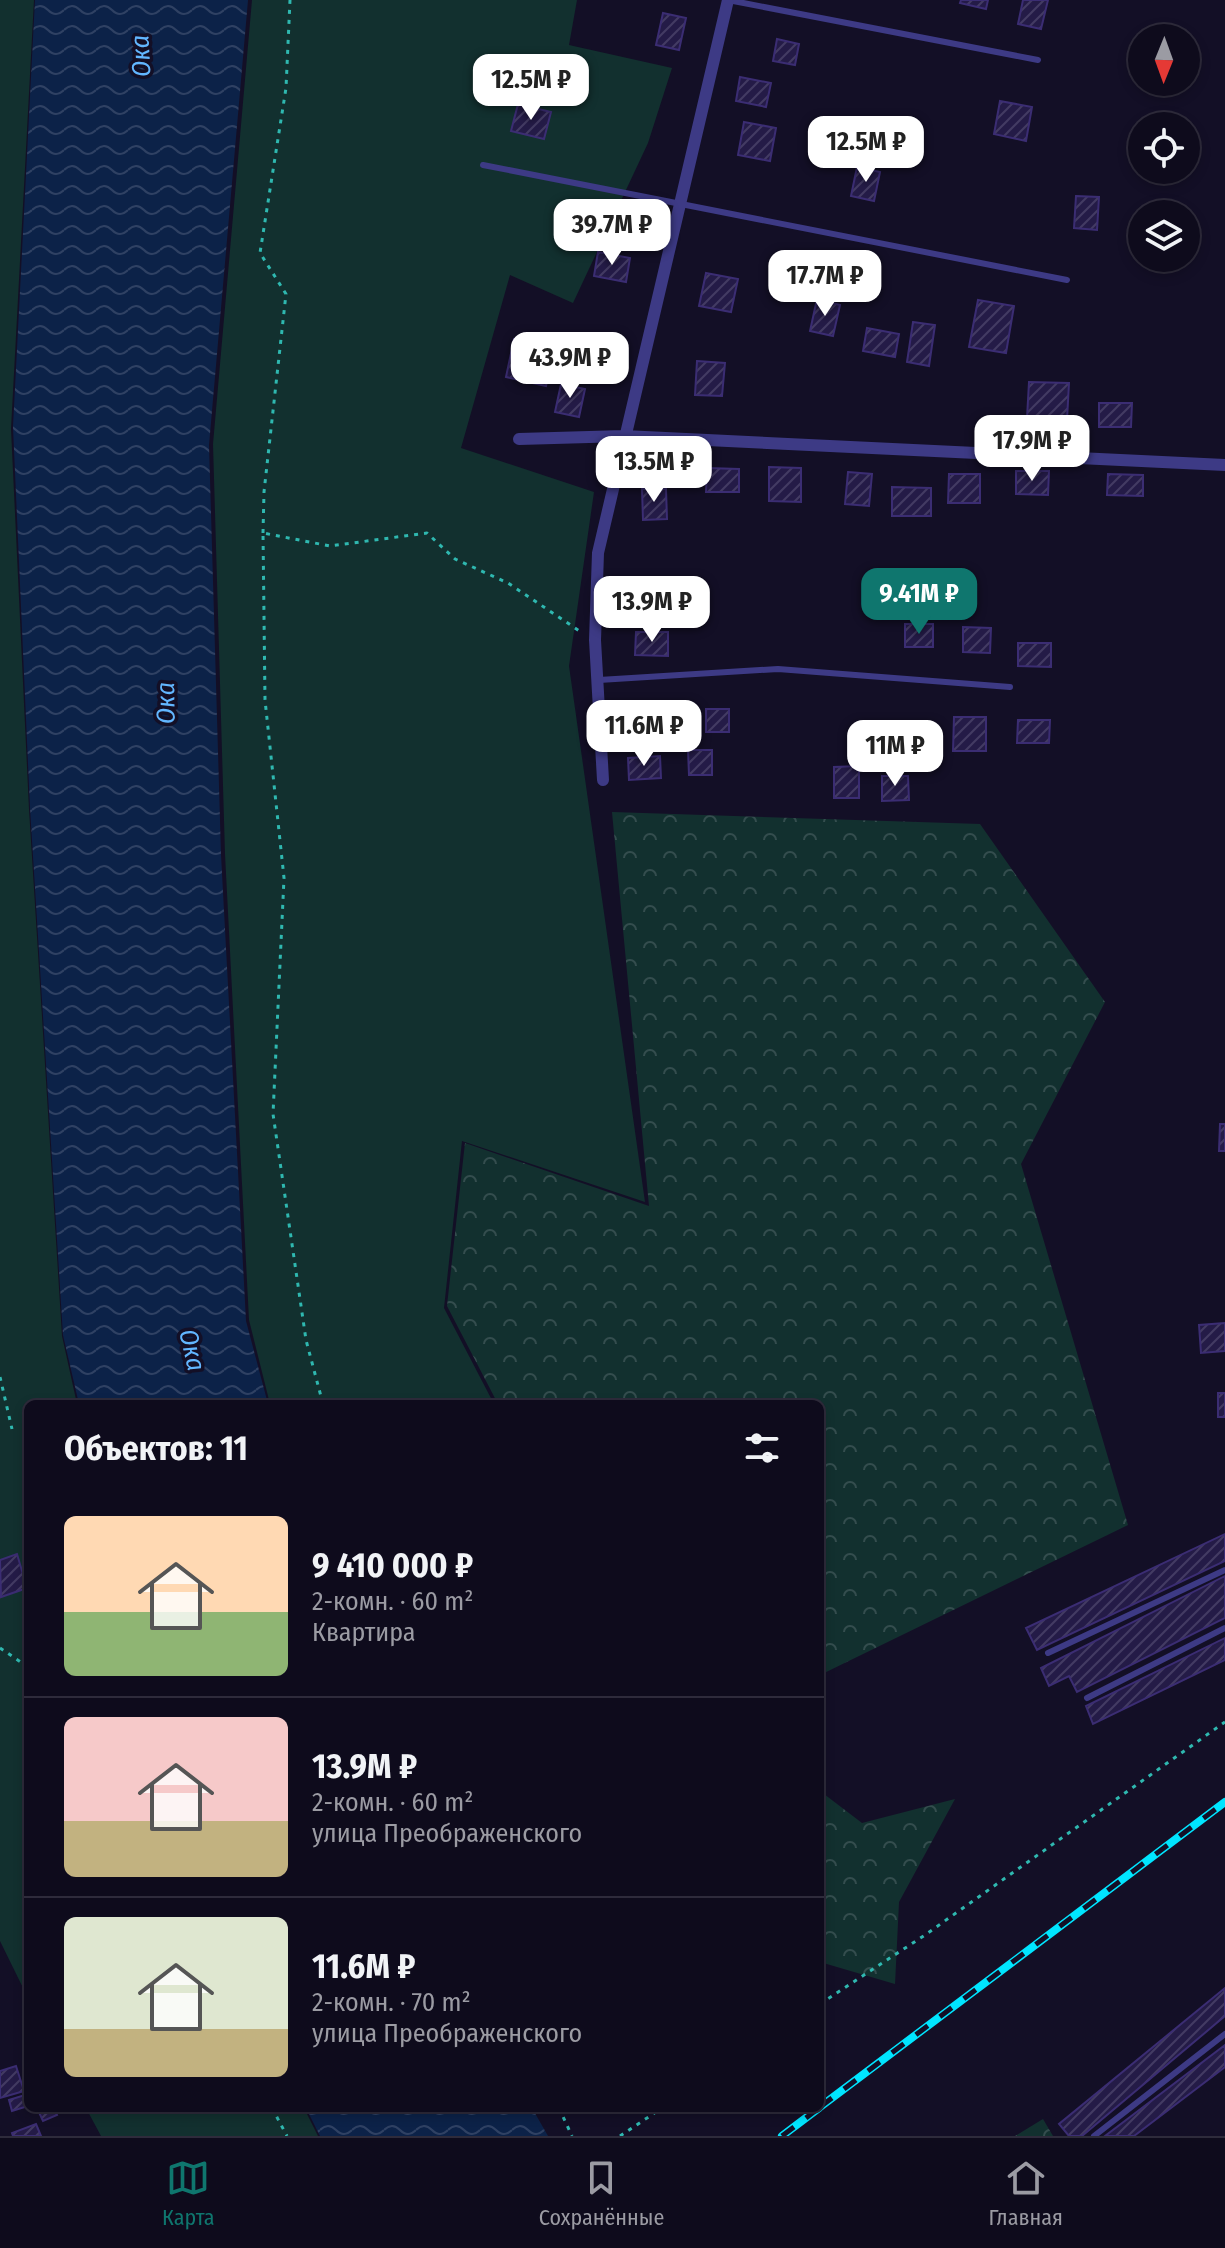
<!DOCTYPE html>
<html lang="ru">
<head>
<meta charset="utf-8">
<style>
  :root { --surface:#0e0b1c; --page:#171425; --text:#f1f3f6; --muted:#9b9ba3; --line:#2e2b3b; --accent:#0f766e }
  body { margin:0; font-family:"Fira Sans Condensed",sans-serif; background:var(--page); color:var(--text); height:100vh; display:flex; flex-direction:column; font-size:30px; white-space:nowrap }
  * { box-sizing:border-box; margin:0 }
  p { font-size:26px; color:var(--muted) }
  .icon { flex:none; width:44px; height:44px; fill:none; stroke:currentColor; stroke-width:2; stroke-linecap:round; stroke-linejoin:round }
  .map { position:relative; flex:1; overflow:hidden }
  .sheet { position:absolute; left:24px; top:1400px; width:800px; height:712px; display:flex; flex-direction:column; background:var(--surface); border-radius:12px; box-shadow:0 4px 12px #0003,0 0 0 2px var(--line) }
  .sheet>* { flex:none }
  .needle { width:52px; rotate:181deg }
  .buttons { position:absolute; left:1128px; top:24px; display:grid; gap:16px }
  .buttons a { display:grid; place-items:center; width:72px; height:72px; border-radius:50%; background:var(--surface); box-shadow:0 4px 12px #0003,0 0 0 2px var(--line); font-size:40px }
  .price { position:absolute; translate:-50% -68px; padding:0 18px; border-radius:16px; background:#fff; color:#222; font-size:26px; line-height:52px; filter:drop-shadow(0 2px 4px #0008) }
  .price::after { content:''; position:absolute; left:50%; top:48px; width:24px; height:18px; margin-left:-12px; background:inherit; clip-path:polygon(0 0,100% 0,50% 100%) }
  .price.on { background:var(--accent); color:#fff }
  ul { padding:0; list-style:none }
  li { display:flex; align-items:center; gap:24px; height:200px; padding:0 40px }
  li+li { border-top:2px solid var(--line) }
  li span { display:grid; place-items:center; flex:none; width:224px; height:160px; border-radius:12px; color:#555 }
  li>.icon { margin-inline-start:auto }
  span .icon { width:96px; height:96px; fill:#fffc; stroke-width:1 }
  li b { font-size:34px }
  h2 { display:flex; justify-content:space-between; align-items:center; height:96px; padding:0 40px; font-size:34px }
  .tab-bar { display:flex; justify-content:space-around; align-items:center; height:112px; border-top:2px solid var(--line); background:var(--surface); font-size:22px; color:var(--muted) }
  .tab-bar a { display:grid; justify-items:center; gap:4px }
  .tab-bar .on { color:var(--accent) }
  .map>svg:first-child { display:block }
  .grass { fill:#12302f }
  .forest { fill:url(#forest-crowns) }
  .water { fill:url(#water-waves) }
  .building { fill:url(#building-hatch); stroke:#3b2d73; stroke-width:2 }
  .lines { fill:none; stroke-linecap:round; stroke-linejoin:round }
  .path { stroke:#2fb8b0; stroke-width:3; stroke-dasharray:4 6; stroke-linecap:butt }
  .service { stroke:#3d3a85; stroke-width:6 }
  .minor { stroke:#3d3a85; stroke-width:12 }
  .rail-casing { stroke:#00e5ff; stroke-width:8 }
  .rail { stroke:#130f26; stroke-width:5; stroke-dasharray:15; stroke-linecap:butt }
  .labels { text-anchor:middle; dominant-baseline:central; stroke-width:7; stroke-linejoin:round; paint-order:stroke }
  .water-label { font-size:26px; font-style:italic; fill:#62b6ff; stroke:#130f26 }
</style>
</head>
<body>
<div class="map">
<svg width="1225" height="2136" viewBox="0 0 1225 2136">
  <defs>
    <pattern id="forest-crowns" width="20" height="18" patternUnits="userSpaceOnUse" patternTransform="scale(2)"><rect width="20" height="18" fill="#12302f"/><path d="M2 6a3 3 0 1 1 6 0M12 15a3 3 0 1 1 6 0" fill="none" stroke="#344d4e"/></pattern>
    <pattern id="water-waves" width="16" height="10" patternUnits="userSpaceOnUse" patternTransform="scale(2)"><rect width="16" height="10" fill="#0c2248"/><path d="M0 5q4-4 8 0t8 0" fill="none" stroke="#2f4163"/></pattern>
    <pattern id="building-hatch" width="6" height="6" patternUnits="userSpaceOnUse" patternTransform="scale(2)"><rect width="6" height="6" fill="#241b47"/><path d="M-1 1l2-2M0 6l6-6M5 7l2-2" fill="none" stroke="#433b63"/></pattern>
  </defs>
  <rect width="100%" height="100%" fill="#130f26"/>
  <!-- grass -->
  <path class="grass" d="M0,0h34l-23,429 18,380 33,527 15,68h-49v594l-28,-57z
    M252,0h325l-8,45 103,23 -24,75 -75,160 -63,-28 -49,173 133,44 -25,174 76,536 -183,-61 -18,167 50,96h-224l-21,-84 -24,-466 -12,-410z
    M86,2108h218l14,28h-217z"/>
  <!-- forest -->
  <path class="forest" d="M612,812l368,12 125,178 -84,162 107,361 -308,150v-271h-322l-51,-98 18,-163 184,63z
    M820,1791l42,32 93,-24 -56,103 -4,82 -75,-22z
    M1043,2119l10,17h-38z"/>
  <!-- water -->
  <path class="water" d="M35,0h213l-39,445 12,410 25,466 22,83h-189l-16,-69 -33,-527 -17,-381z
    M306,2108h226l16,28h-228z"/>
  <!-- building -->
  <path class="building" d="M961,0h27l-2,9 -26,-6z
    M1023,0h25l-7,29 -23,-5z
    M663,13l23,5 -7,32 -23,-5z
    M777,39l22,5 -4,21 -22,-4z
    M740,77l31,6 -5,24 -30,-6z
    M1000,101l32,6 -6,34 -32,-7z
    M518,104l33,8 -7,27 -33,-8z
    M744,122l32,6 -6,33 -32,-6z
    M857,167l23,5 -6,29 -23,-5z
    M1076,196l23,1 -2,33 -23,-2z
    M598,252l32,6 -4,24 -32,-6z
    M706,273l32,6 -7,33 -32,-6z
    M817,299l23,6 -7,31 -23,-5z
    M978,300l36,6 -8,47 -37,-6z
    M913,322l22,3 -6,41 -22,-4z
    M867,328l32,6 -4,23 -32,-6z
    M514,339l41,8 -9,39 -40,-9z
    M697,361l28,2 -3,33 -27,-1z
    M1029,382l40,1 -2,37 -40,-2z
    M561,384l24,5 -6,28 -24,-5z
    M1099,403h33l-1,24h-32z
    M769,467l32,1v34l-32,-1z
    M707,468l32,1v23h-33z
    M1016,471h33l-1,24 -32,-1z
    M848,472l24,2 -3,32 -24,-2z
    M949,474h31v29h-32z
    M1108,474l35,1v21l-36,-1z
    M892,487l39,1v28h-39z
    M642,489h24l1,30 -24,1z
    M905,624h28v23h-28z
    M963,627l28,1 -1,25 -27,-1z
    M636,632h32v24l-33,-1z
    M1018,643h33v24l-33,-1z
    M706,709h23v23h-23z
    M657,710l1,21 -25,1 -1,-21z
    M954,717h32v34h-33z
    M1018,720h32l-1,23h-32z
    M688,750h24v25h-23z
    M660,756l1,22 -32,2 -1,-22z
    M859,766v32h-25v-31z
    M882,776h26l1,24 -27,1z
    M1220,1124h5v27h-6z
    M1225,1323v28l-24,2 -2,-28z
    M1218,1393h7v24h-7z
    M1225,1534v27l-188,89 -11,-22z
    M17,1554l10,34 -26,9 -1,-37z
    M1225,1576v42l-148,74 -8,-16 -20,10 -8,-18z
    M1225,1638v22l-132,64 -7,-18z
    M1225,1988v28l-143,120h-13l-10,-12z
    M1225,2045v22l-91,69h-29z
    M16,2066l8,25 -24,7v-27z
    M28,2094v12l-16,5 -3,-11z
    M37,2108h17l3,7 -14,6z
    M36,2124l5,12h-28l-1,-3z"/>
  <g class="lines">
    <!-- path -->
    <path class="path" d="M263,533l1,-41 22,-198 -26,-41 26,-165 4,-88
      M0,1377l12,52
      M323,1404l-17,-64 -33,-226 11,-236 -19,-178 -2,-167 67,13 97,-13 28,26 53,24 73,49
      M0,1648l28,19
      M820,2004l105,-69 300,-213
      M272,2108l15,28
      M559,2108l13,28
      M620,2136l42,-28"/>
    <!-- service -->
    <path class="service" d="M728,0l310,60
      M483,165l584,115
      M599,680l179,-11 232,18
      M1048,1653l177,-83
      M1087,1698l138,-70
      M1094,2136l131,-102"/>
    <!-- minor -->
    <path class="minor" d="M519,439l105,-3 601,29
      M603,780l-8,-140 3,-87 130,-553"/>
    <defs>
      <path id="rail" d="M820,2107l405,-305
        M782,2136l37,-28"/>
    </defs>
    <!-- rail casing -->
    <use href="#rail" class="rail-casing"/>
    <!-- rail -->
    <use href="#rail" class="rail"/>
  </g>
  <g class="labels">
    <!-- water labels -->
    <g class="water-label">
      <text transform="translate(141 56) rotate(-93)">Ока</text>
      <text transform="translate(166 703) rotate(-91)">Ока</text>
      <text transform="translate(192 1350) rotate(77)">Ока</text>
    </g>
  </g>
</svg>
<div class="buttons">
<a><svg class="needle" viewBox="-14 -14 28 28"><path d="M0-13l5 13h-10z" fill="#e53935"/><path d="M0 13l5-13h-10z" fill="#9b9ba3"/></svg></a>
<a><svg class="icon" aria-label="locate" viewBox="0 0 24 24"><circle cx="12" cy="12" r="6"/><path d="M12 2v4M12 18v4M2 12h4M18 12h4"/></svg></a>
<a><svg class="icon" aria-label="layers" viewBox="0 0 24 24"><path d="M12 4l9 5-9 5-9-5zM3 14l9 5 9-5"/></svg></a>
</div>
<b class="price" style="left:531px;top:122px">12.5M ₽</b>
<b class="price" style="left:866px;top:184px">12.5M ₽</b>
<b class="price" style="left:612px;top:267px">39.7M ₽</b>
<b class="price" style="left:825px;top:318px">17.7M ₽</b>
<b class="price" style="left:570px;top:400px">43.9M ₽</b>
<b class="price" style="left:1032px;top:483px">17.9M ₽</b>
<b class="price" style="left:654px;top:504px">13.5M ₽</b>
<b class="price on" style="left:919px;top:636px">9.41M ₽</b>
<b class="price" style="left:652px;top:644px">13.9M ₽</b>
<b class="price" style="left:644px;top:768px">11.6M ₽</b>
<b class="price" style="left:895px;top:788px">11M ₽</b>
<section class="sheet">
<h2>Объектов: 11<svg class="icon" aria-label="filters" viewBox="0 0 24 24"><path d="M4 7h16M4 17h16"/><circle cx="9" cy="7" r="2"/><circle cx="15" cy="17" r="2"/></svg></h2>
<ul>
<li><span style="background:linear-gradient(#ffd9b3 60%,#8fb573 0)"><svg class="icon" aria-label="home" viewBox="0 0 24 24"><path d="M3 11l9-7 9 7M6 9v11h12V9"/></svg></span><div><b>9 410 000 ₽</b><p>2-комн. · 60 m²</p><p>Квартира</p></div></li>
<li><span style="background:linear-gradient(#f6c9c9 65%,#c2b280 0)"><svg class="icon" aria-label="home" viewBox="0 0 24 24"><path d="M3 11l9-7 9 7M6 9v11h12V9"/></svg></span><div><b>13.9M ₽</b><p>2-комн. · 60 m²</p><p>улица Преображенского</p></div></li>
<li><span style="background:linear-gradient(#dfe7d0 70%,#c2b280 0)"><svg class="icon" aria-label="home" viewBox="0 0 24 24"><path d="M3 11l9-7 9 7M6 9v11h12V9"/></svg></span><div><b>11.6M ₽</b><p>2-комн. · 70 m²</p><p>улица Преображенского</p></div></li>
</ul>
</section>
</div>
<nav class="tab-bar">
<a class="on"><svg class="icon" aria-label="map" viewBox="0 0 24 24"><path d="M3 6l6-2 6 2 6-2v14l-6 2-6-2-6 2zM9 4v14M15 6v14"/></svg>Карта</a>
<a><svg class="icon" aria-label="saved" viewBox="0 0 24 24"><path d="M7 4h10v16l-5-4-5 4z"/></svg>Сохранённые</a>
<a><svg class="icon" aria-label="home" viewBox="0 0 24 24"><path d="M3 11l9-7 9 7M6 9v11h12V9"/></svg>Главная</a>
</nav>
</body>
</html>
